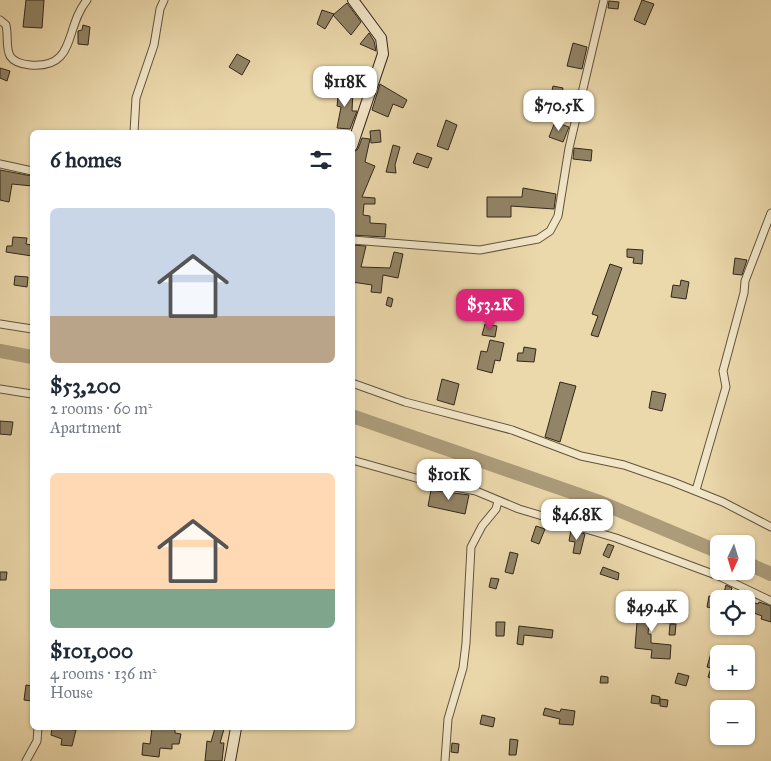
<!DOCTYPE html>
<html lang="en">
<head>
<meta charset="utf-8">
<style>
  :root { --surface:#fff; --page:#f2f2f3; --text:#1f2937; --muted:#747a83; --accent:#db2777 }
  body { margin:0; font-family:"IM FELL Great Primer",serif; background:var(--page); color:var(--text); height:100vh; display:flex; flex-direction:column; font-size:19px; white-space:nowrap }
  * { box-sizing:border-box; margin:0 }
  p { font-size:16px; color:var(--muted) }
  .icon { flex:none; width:28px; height:28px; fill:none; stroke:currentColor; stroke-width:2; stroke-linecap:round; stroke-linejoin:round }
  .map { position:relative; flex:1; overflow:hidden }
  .details { position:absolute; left:30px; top:130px; width:325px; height:600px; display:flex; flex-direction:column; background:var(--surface); border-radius:8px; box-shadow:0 1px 4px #0004 }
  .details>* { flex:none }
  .needle { width:32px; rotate:184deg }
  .buttons { position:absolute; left:710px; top:535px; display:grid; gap:10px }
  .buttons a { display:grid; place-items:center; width:45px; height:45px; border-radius:8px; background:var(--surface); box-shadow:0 1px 4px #0004; font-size:25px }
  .price { position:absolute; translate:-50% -42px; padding:0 11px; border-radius:10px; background:#fff; color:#222; font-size:16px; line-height:32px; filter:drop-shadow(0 1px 2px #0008) }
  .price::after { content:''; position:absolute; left:50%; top:30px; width:15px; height:11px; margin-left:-8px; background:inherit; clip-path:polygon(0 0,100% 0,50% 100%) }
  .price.current { background:var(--accent); color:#fff }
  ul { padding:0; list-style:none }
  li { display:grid; align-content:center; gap:10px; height:265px; padding:0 20px }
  li span { display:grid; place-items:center; height:155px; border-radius:8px; color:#555 }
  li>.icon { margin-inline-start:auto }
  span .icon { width:90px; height:90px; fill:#fffc; stroke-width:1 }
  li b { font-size:21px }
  h2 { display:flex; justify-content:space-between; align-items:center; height:60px; padding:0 20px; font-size:21px }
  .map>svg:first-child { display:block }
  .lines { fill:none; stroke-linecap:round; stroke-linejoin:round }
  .river { stroke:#ac9c7a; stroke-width:14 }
  .building { fill:#928466; stroke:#32281b }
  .street-casing { stroke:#60543f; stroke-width:9 }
  .secondary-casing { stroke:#32281b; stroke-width:12 }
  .street { stroke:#f2e6c8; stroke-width:7 }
  .secondary { stroke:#f2e6c8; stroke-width:10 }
</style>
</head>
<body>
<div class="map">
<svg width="771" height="761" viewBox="0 0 771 761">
  <rect width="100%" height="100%" fill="#ebd8ab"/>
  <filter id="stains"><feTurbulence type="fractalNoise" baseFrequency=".004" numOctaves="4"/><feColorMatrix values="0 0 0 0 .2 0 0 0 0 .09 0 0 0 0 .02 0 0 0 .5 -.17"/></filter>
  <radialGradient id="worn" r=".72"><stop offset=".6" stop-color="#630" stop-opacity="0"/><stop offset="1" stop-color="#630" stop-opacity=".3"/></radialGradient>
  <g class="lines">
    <!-- river -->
    <path class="river" d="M0,351l32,6
      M352,416l245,85 122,51
      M746,563l25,11"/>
  </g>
  <!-- building -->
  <path class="building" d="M26,0h18l-2,28 -19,-1z
    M642,0l12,4 -9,21 -11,-5z
    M609,1l10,1 -1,7 -10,-1z
    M347,3l14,19 -10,13 -18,-20z
    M322,10l12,4 -9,15 -8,-5z
    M83,25l7,2 -2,18 -10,-1v-13l4,-1z
    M369,33l5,8 2,10 -16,-7z
    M573,43l14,4 -5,22 -15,-3z
    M237,54l13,7 -8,14 -13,-8z
    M0,68l10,3 -3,10 -7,-3z
    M380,84l27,16 -4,8 -10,-4 -5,13 -16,-7z
    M553,86l10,2 -1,5 14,1 -2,9 -14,-1 -2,10 -10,-3z
    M334,89l19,2 -1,20h5l-7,18 -13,-1 4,-21 -4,-1 1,-9h-5z
    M446,120l11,5 -9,25 -11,-4z
    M555,122l14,5 -6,15 -14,-5z
    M380,130l1,12 -10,1 -1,-12z
    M362,138l8,1 -5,23 10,4 -13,31 13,1v6h-11l-1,11 7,1v7l16,1 -1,13 -33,-2v-73l2,-10 4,-3z
    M393,145l7,2 -5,18 1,8 -10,-1z
    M574,148l18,2 -1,11 -18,-2z
    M417,153l15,5 -4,10 -15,-5z
    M0,170l32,6v10l-20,-2 -3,18 -9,-2z
    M523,188l33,6 -2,15 -43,-3v11h-24v-20h35z
    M13,237l14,1 -1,6 6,1v11l-26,-4 1,-6h5z
    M352,245l14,1 -5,21 29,1 4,-16 9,2 -5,24 -15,-3 -2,18 -10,-1 1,-7 -20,-3z
    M627,249l16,1 -1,14 -9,-1 1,-5 -7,-1z
    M735,258l12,2 -5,15 -9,-1z
    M610,264l12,4 -24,69 -7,-2 7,-19 -6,-2z
    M15,276l13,1 -1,10 -13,-2z
    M681,280l8,2 -3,17 -15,-2 2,-12 7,1z
    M388,297l5,2 -2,8 -5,-2z
    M485,324l12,2 -2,11 -13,-2z
    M490,340l14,3 -4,18 -5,-1 -3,13 -15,-4 4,-18 6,1z
    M524,347l12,2 -2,13 -17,-1 1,-8h5z
    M442,379l17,5 -5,21 -17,-5z
    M560,382l16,4 -16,56 -15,-5z
    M652,391l14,3 -4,17 -13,-3z
    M0,421l13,1 -2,13 -11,-1z
    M431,490l38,5 -4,19 -37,-8z
    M536,526l9,3 -6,15 -8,-3z
    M571,530l14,4 -5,20 -7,-1 2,-11 -6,-1z
    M608,544l6,2 -5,12 -6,-3z
    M510,552l8,2 -5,20 -8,-2z
    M603,567l16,6 -1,7 -18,-6z
    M0,572h7l-1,8h-6z
    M491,578l8,1 -3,10 -7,-2z
    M726,585l6,3 -3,10 -6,-2z
    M709,596l8,1 -2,12 -8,-2z
    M759,602l12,4v16l-10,-3 1,-3 -11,-4 4,-9 3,1z
    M634,611l40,3v9l-25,-1 -1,12h3v9l20,2 -1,14 -19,-1 1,-8 -17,-2 2,-26h-4z
    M496,622h9l-1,14h-8z
    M670,624h6l-1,11h-6z
    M519,626l34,4 -1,8 -28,-3 -1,10 -6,-1z
    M711,653l8,2v27l-11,-5 3,-9 -4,-1z
    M678,673l11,3 -3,10 -11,-3z
    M601,676l7,1v6h-8z
    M26,685l6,1v15l-8,-1z
    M652,695l8,2 -1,7 -8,-1z
    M660,699l8,1 -1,7 -7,-1z
    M545,708l15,4 1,-3 14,2 -2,14 -14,-1 1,-5 -17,-4z
    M482,715l13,3 -2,9 -13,-3z
    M52,728l24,2 -4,16 -11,-1 1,-6 -11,-4z
    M152,728h23v5l6,1 -2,10h-7v5l-12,-1 -1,9 -17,-2 1,-12 7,1z
    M215,728l9,1 -4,14h4l-2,18h-17l2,-20 4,1z
    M510,739l8,1 -2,15h-7z
    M452,743l7,1 -1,9 -7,-1z"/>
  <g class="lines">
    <defs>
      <path id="street" d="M0,20l6,5c4,20 -6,37 24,40 47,4 34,-37 57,-65
        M134,132l2,-34 18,-53 6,-36 4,-9
        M0,164l32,7
        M352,240l128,10 58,-11 12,-8 8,-15 11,-68 35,-148
        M0,324l32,5
        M352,383l53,19 107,28 69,26 43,9 49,17 50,20 48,25
        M0,389l32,5
        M352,460l78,22 46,9 43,18 97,29 105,39 50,24
        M696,490l30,-103 -3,-16 21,-78 1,-12 26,-68
        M26,761l11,-20 1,-13
        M445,761l3,-42 15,-51 3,-25 5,-96 11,-21 14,-17 2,-8"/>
      <path id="secondary" d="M352,146l31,-92 -2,-16 -28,-38
        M230,761l6,-33"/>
    </defs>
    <!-- street casing -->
    <use href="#street" class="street-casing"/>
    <!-- secondary casing -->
    <use href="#secondary" class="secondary-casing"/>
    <!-- street -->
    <use href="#street" class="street"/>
    <!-- secondary -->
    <use href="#secondary" class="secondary"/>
  </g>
  <rect width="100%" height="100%" filter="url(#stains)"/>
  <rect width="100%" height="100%" fill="url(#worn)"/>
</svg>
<div class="buttons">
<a><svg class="needle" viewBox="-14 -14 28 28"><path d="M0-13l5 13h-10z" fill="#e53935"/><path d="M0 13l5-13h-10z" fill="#747a83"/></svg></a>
<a><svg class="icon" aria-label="locate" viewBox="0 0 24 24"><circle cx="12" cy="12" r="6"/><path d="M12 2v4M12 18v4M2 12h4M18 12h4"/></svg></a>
<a>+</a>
<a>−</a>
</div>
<b class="price" style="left:345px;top:108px">$118K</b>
<b class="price" style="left:559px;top:132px">$70.5K</b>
<b class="price current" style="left:490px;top:331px">$53.2K</b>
<b class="price" style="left:449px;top:501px">$101K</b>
<b class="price" style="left:577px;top:541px">$46.8K</b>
<b class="price" style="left:652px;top:633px">$49.4K</b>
<section class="details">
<h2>6 homes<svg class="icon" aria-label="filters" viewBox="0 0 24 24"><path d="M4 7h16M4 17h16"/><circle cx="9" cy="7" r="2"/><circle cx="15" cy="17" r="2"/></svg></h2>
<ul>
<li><span style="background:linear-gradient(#c9d6e8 70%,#b9a48a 0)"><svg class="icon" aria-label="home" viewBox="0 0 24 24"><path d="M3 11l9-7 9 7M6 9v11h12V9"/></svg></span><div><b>$53,200</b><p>2 rooms · 60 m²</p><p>Apartment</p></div></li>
<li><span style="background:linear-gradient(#ffd9b3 75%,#7fa58c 0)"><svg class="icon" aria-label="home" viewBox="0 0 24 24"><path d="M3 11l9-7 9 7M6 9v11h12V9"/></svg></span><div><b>$101,000</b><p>4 rooms · 136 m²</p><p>House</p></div></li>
</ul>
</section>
</div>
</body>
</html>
